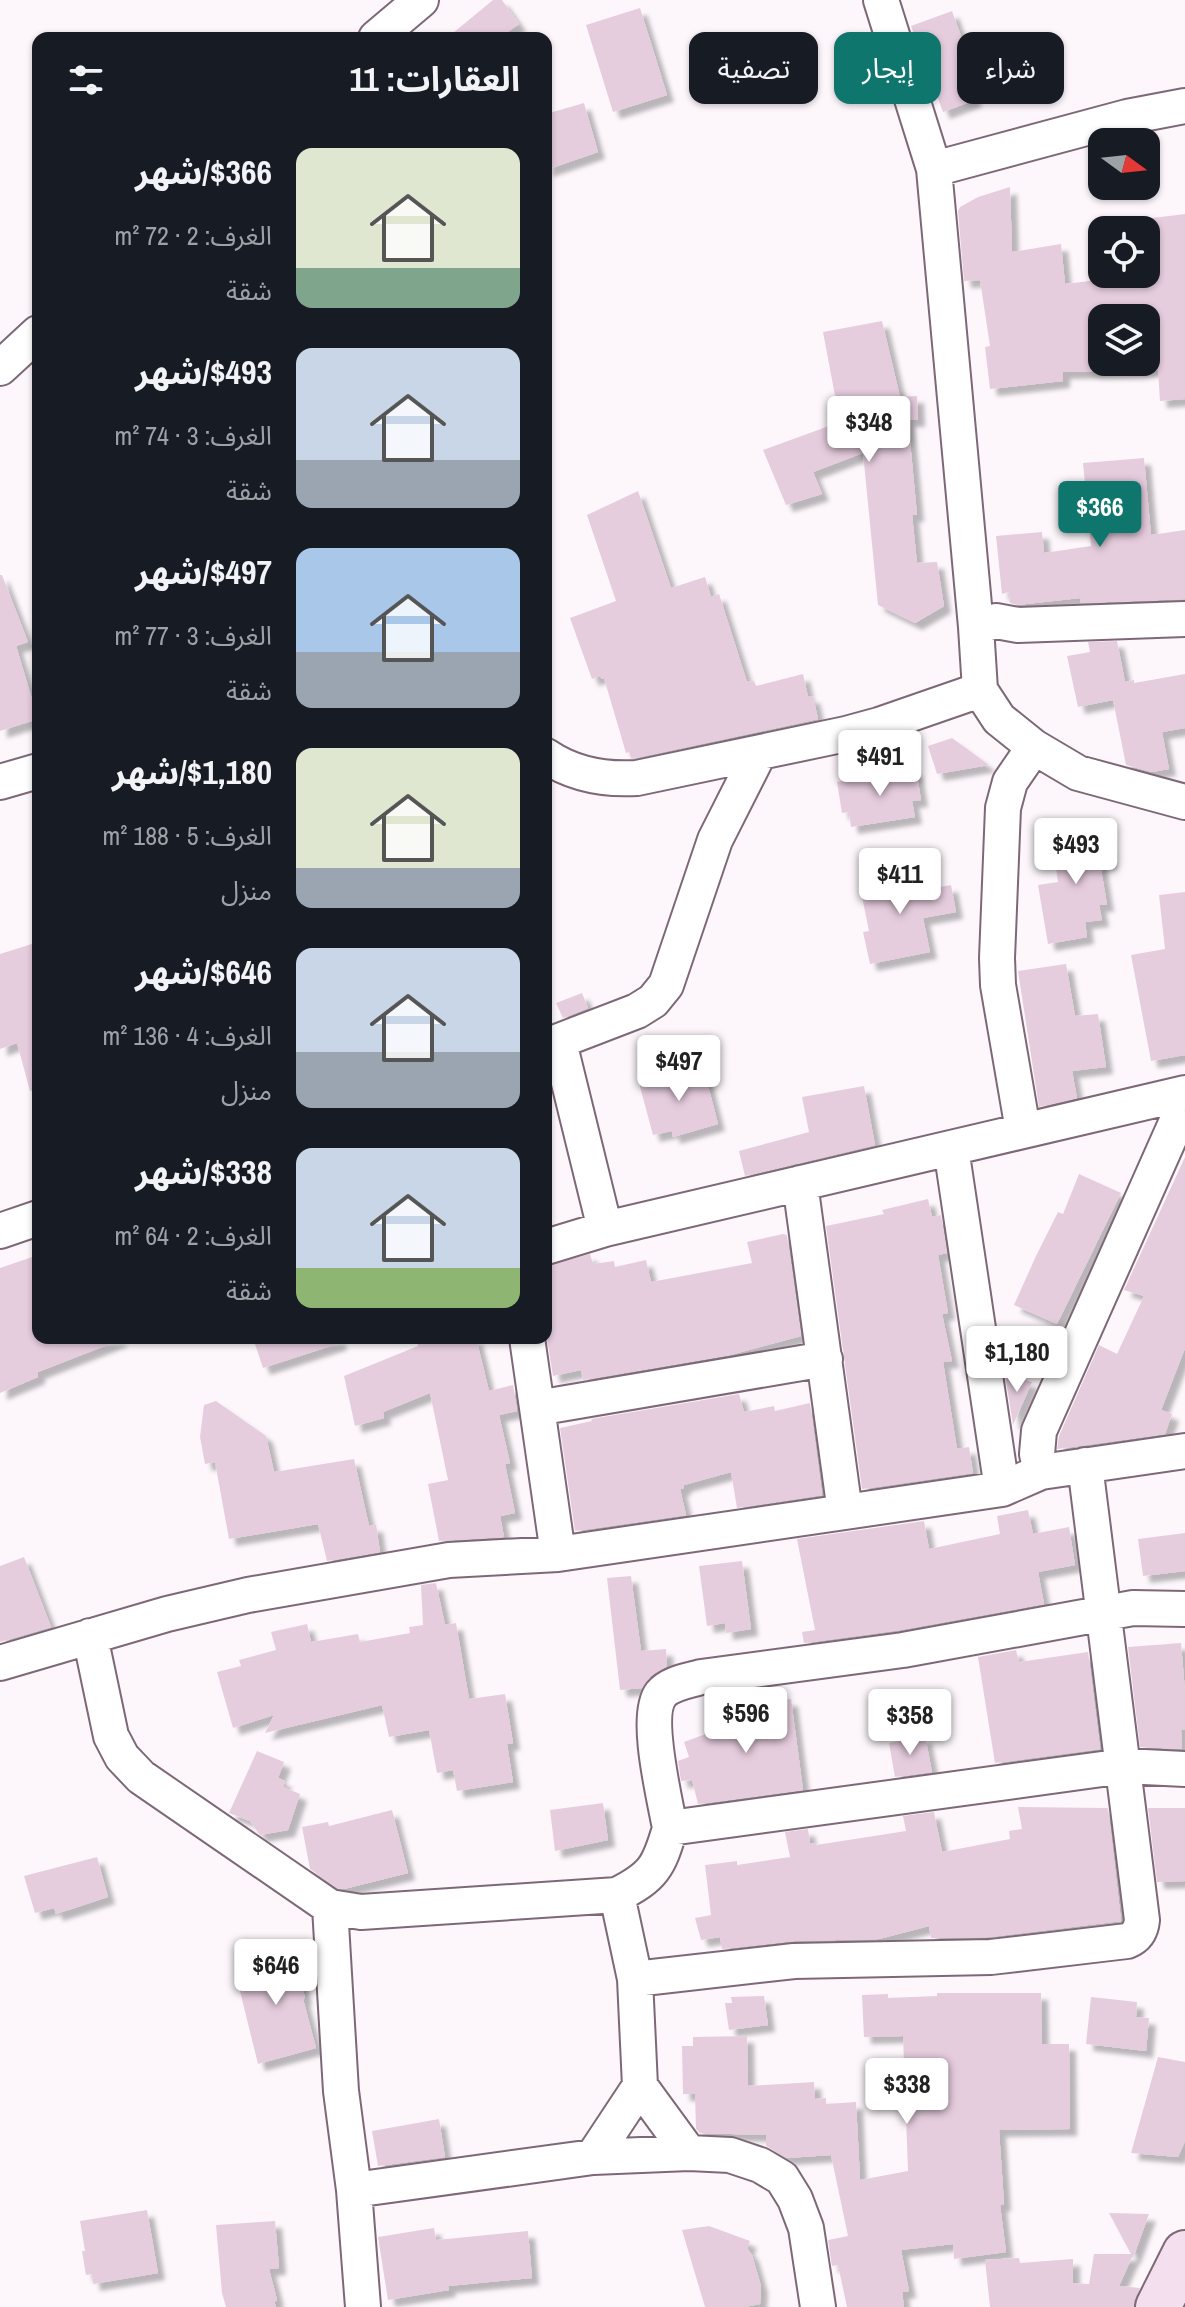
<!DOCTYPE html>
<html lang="ar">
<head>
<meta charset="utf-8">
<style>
  :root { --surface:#171b24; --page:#20242c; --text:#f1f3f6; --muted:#9ea1a6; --accent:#0f766e }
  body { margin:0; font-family:"Archivo Narrow","Noto Sans Arabic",sans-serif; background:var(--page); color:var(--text); direction:rtl; height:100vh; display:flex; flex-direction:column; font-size:30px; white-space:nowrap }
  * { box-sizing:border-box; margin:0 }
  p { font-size:26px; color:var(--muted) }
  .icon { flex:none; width:44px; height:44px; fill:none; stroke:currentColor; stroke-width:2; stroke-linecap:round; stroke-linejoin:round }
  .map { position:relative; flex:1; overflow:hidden; direction:ltr }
  .drawer { position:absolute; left:32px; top:32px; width:520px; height:1312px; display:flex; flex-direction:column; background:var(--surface); border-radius:16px; box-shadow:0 2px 6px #0004; direction:rtl }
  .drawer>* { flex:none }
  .hud { position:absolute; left:576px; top:32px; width:488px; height:72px; direction:rtl; display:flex; gap:16px }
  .needle { width:52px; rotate:105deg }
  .tools { position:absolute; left:1088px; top:128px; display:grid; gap:16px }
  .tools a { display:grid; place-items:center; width:72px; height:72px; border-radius:16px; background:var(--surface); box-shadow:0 2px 6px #0004; font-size:40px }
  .price { position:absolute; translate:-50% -68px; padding:0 18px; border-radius:8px; background:#fff; color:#222; font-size:26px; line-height:52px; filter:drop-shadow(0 2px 4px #0008) }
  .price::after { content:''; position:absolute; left:50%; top:48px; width:24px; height:18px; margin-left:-12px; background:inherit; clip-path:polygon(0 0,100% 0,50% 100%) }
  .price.selected { background:var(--accent); color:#fff }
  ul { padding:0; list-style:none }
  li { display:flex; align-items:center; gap:24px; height:200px; padding:0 32px }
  li span { display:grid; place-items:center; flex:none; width:224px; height:160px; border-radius:16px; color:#555 }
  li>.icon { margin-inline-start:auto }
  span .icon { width:96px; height:96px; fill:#fffc; stroke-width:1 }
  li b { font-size:34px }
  h2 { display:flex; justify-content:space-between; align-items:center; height:96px; padding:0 32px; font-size:34px }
  .tag { padding:0 28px; border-radius:16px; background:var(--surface); box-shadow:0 2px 6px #0004; font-size:28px; line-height:72px }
  .tag.selected { background:var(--accent); color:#fff }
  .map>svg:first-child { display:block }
  .building { fill:#e6cdde; fill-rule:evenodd; filter:url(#shadow) }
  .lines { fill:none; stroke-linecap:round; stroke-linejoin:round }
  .street-casing { stroke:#7e6877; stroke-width:38 }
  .secondary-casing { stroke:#7e6877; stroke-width:48 }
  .street { stroke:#fff; stroke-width:34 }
  .secondary { stroke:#f4dfee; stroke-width:44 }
</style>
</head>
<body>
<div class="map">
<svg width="1185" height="2307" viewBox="0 0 1185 2307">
  <defs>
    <filter id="shadow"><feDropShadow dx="7" dy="7" stdDeviation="2" flood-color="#0004"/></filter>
  </defs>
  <rect width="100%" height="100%" fill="#fdf7fb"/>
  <!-- building -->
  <path class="building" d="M493,0h9l17,24 -20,14h-52z
    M640,8l27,87 -54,17 -27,-87z
    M952,11l24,67 -8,3 7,19 -32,12 -32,-86z
    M584,103l14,49 -52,18v-56z
    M1010,187l2,65 49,-8 4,40 81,-10v-44h-3l3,-1 -2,-10 41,-5v185l-25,2 -2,-31 -95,2v9l-73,8 -5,-42 5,-1 -10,-66 -16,1 -6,-70 2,-4 18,-10zM1102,318h44v44h-44z
    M882,321l18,76 17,-1 1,24h-10l9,95h-5l5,48 20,-1 7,44 -29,17 -37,-18 -15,-152 -50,19 9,22 -36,11 -23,-55 77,-28 -17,-90z
    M1144,458l7,77 34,-5v69l-104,4 -1,-5 -63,7 -7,-2 -1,-11 -7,2 -6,-58 46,-4 2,21 47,-7 -8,-83z
    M638,491l33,97 34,-11 6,20 8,-3 28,88 7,-1 2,5 47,-12 5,23 5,-1 5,23 -183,39h-4l-2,-6 -3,1 -22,-75 -2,1 -2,-3 -8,3 -22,-61 46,-17 -29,-86z
    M0,575h2l26,67 -12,4 22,73 -38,12z
    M1117,641l8,41 9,-2v3l51,-9v54l-23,4 7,37 -17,3 -26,-7 -13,-65 -35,7 -11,-51 23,-4 -2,-10z
    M952,738l37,27 -52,9 -9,-28z
    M916,769l5,31 -9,1 3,16 -64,10 -2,-15 -7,1 -5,-31z
    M1106,822l4,40 -10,1 7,42h-8l3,15 -17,2 2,15 -39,7 -10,-59 20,-3 -5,-35z
    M905,869l5,24 41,-8 5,27 -33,6 7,34 -60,12 -7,-32 6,-1 -8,-39 8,-2 -2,-13z
    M1185,892v163l-34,6 -20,-106 34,-6 -6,-54z
    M38,942v148l-8,1 -13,-48 -17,6v-95z
    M1066,964l9,52 23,-2 8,53 -34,4 5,27 -38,9 -21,-136z
    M582,993l6,15 -25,10 -7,-15z
    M703,1066l15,58 -45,13 -1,-6 -19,4 -14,-52z
    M864,1086l11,59 -130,31 -6,-25 70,-19 -7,-35z
    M1185,1157v191l-24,62 11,4 -7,20 -108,15 2,-13 40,-91 18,9 27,-58 -20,-6z
    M1079,1174l42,19 -64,131 -43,-19 22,-49 22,-44 5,2z
    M928,1199l4,18 9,-2 6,38 -9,2 10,58 -6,1 10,47 -9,1 14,87 12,-2 4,26 -111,16 -36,-263 58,-12 -2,-4z
    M783,1234l4,1 14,101 -71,19 -147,25 -2,-10 -28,6 -7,-43v-67l44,-12 3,10 21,-3 1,6 31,-7 5,22 101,-19 -5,-21z
    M38,1255v83h82v2l-82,32v5l-38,16v-125z
    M253,1338h86l1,5 -77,25z
    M416,1338h60l13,53 24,-6 4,26 -18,4 11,48 -5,1 10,49 -15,3 4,21 -65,4 -11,-57 20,-4 -18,-87 -47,19 1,6 -29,8 -11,-50 74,-30z
    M1005,1374l27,8 -19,43z
    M739,1394l5,18 30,-6 1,5 35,-8 12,92 -85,13 -6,-36 -47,13v3l-4,1 6,26 -111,16 -15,-103 32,-7 -1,-2z
    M216,1401l50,35 8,36 80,-13 15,67 7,-1 4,27 -53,9 -9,-37 -89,15 -14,-77 -10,2 -5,-27 4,-32z
    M1028,1510l5,24 36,-7 6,38 -37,7 6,32 -144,26 -96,13 -2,-11 13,-2 -18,-91 127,-18 5,28 71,-15 -3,-18z
    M1185,1533v38l-42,5 -5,-37z
    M24,1557l27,70 -51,15v-76z
    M742,1561l9,68 -25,4 -1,-10 -18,3 -8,-60z
    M631,1576l10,75 25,-2 1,17 -16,10 -9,12 -22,2 -13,-112z
    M436,1583l9,42 11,-2 13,76 36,-5 8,49 -6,1 6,38 -56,9 -4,-21 -16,3 -8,-43 -40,7 -7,-32 -117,28 9,-18 -41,13 -16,-56 24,-6 -2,-6 37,-10 -5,-18 36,-8 4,18 47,-8 2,8 50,-9 -1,-6 14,-2 -2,-40z
    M1181,1643l4,49v37l-4,1 1,19 -42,-2 -12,-100z
    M1016,1650l3,12 69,-10 12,97 -105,14 -17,-106z
    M791,1699l12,91 -105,14 -6,-24 -11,1 -3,-20 11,-4 -5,-15 49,-18 -3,-14 18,-6z
    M925,1736l7,36 -37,5 -6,-34z
    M257,1751l27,11 -6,16 7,3 -2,6 17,7 -12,36 -28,5 -10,-14 -21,-8z
    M603,1803l5,37 -53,11 -5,-41z
    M1018,1807l90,1 13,113 -131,16 -59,1 -2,-12 -50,13 -85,2 -72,8 -2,-12 -19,3 -6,-22 16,-3 -6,-50 32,-4v4l53,-8 -5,-25 23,-3 2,15 6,-1v2l90,-14 -3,-15 31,-4 8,40 68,-13 -1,-8 13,-2z
    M1148,1808h37v73l-28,1z
    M392,1810l16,63 -64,16 -6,-1 -28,-19 -8,-42 26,-5 1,4z
    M97,1857l11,40 -52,17 -2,-6 -19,5 -11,-37z
    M298,1951l6,26 -4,1 5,20 -2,1 13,49 -58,16 -24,-97z
    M937,1993h104l1,51h27l1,85 -71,1 5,74 -4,1 6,47 -52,7 -1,-15 -52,6 8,41 -7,1 2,15h-57l-9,-42 -6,1 -4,-26 20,-4 -17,-81 -44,3 -21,-12v-11l-66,-2 -4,-4 -1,-35h-12l-1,-48h11v-9l54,-1 1,50 66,-4 1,17 11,-1v6l30,-2 4,78 48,-9 -5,-135 -39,1 -2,-42 26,-1v4l49,-2z
    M764,1996l4,29 -39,5 -4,-27h7l-1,-6z
    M1091,1997l46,5 -1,15 13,1 -3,33 -60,-7z
    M1158,2057l27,5v79l-7,16 -47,-4z
    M439,2119l6,38 -67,9 -6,-35z
    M147,2210l11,63 -65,11 -1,-10 -6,1 -4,-24h3l-5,-30z
    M1109,2213l40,1 -16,44 -1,-1 -13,29 21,2 -7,19h-143l-5,-47 34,-2 1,5 53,-4v24l16,1 5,-30h37z
    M275,2221l4,47 -10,1 8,31 -3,2 2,5h-50l-4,-14 -6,-68z
    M709,2226l41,15 -3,7 5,7 9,31 -1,18 -16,3h-39l-23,-77z
    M434,2228l2,12 92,-9 4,47 -84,8 1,4 -61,10 -10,-63z"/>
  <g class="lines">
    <defs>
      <path id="street" d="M881,0l53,169 42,458 4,63 19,29 35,28 44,26 107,29
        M376,38l45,-38
        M934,169l193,-52 58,-11
        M0,368l38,-35
        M976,627l20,-6 22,4 167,-6
        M546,756c28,19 58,24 91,22l209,-44 33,-9 101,-35
        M0,782l38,-11
        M559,1042l46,187
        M546,1046l91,-35 16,-10 13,-16 49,-145 44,-87
        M1023,1130l-25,-145 -1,-27 6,-150 7,-26 24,-35
        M951,1148l51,341
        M800,1183l45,329
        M0,1231l38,-13
        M546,1247l59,-18 580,-136
        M527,1338l31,216
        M537,1408l288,-49
        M1041,1472l-4,-18 2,-23 146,-328
        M1185,1609l-52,-1 -230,42 -202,27c-13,4 -31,6 -40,17 -17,22 4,106 9,134l454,-62 61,3
        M90,1636l21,100 11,21 19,20 189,130 31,5 256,-17c36,-18 42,-28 53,-67
        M0,1663l167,-49 81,-19 201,-35 109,-6 444,-65 39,-17 144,-21
        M617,1895l18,84 5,107 49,67
        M330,1907l11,184 13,99 9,117
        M635,1979l159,-18 197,-4 136,-16c10,-4 14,-11 15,-21l-57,-455
        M593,2157l47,-71
        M354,2190l239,-33 96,-4 41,2 30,10 22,13 13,21 11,29 12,79"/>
      <path id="secondary" d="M1158,2307l27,-54"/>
    </defs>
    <!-- street casing -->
    <use href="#street" class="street-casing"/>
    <!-- secondary casing -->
    <use href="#secondary" class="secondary-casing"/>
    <!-- street -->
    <use href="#street" class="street"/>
    <!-- secondary -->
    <use href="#secondary" class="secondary"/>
  </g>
</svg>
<div class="tools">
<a><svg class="needle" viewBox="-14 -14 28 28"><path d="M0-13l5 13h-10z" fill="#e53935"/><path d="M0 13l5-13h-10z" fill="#9ea1a6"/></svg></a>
<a><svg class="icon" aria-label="locate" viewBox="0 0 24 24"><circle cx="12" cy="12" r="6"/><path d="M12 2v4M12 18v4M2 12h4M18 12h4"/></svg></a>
<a><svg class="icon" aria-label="layers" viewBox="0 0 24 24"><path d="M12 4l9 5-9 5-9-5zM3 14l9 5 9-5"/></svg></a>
</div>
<b class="price" style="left:869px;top:464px">$348</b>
<b class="price selected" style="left:1100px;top:549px">$366</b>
<b class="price" style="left:880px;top:798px">$491</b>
<b class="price" style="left:1076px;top:886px">$493</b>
<b class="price" style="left:900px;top:916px">$411</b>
<b class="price" style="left:679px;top:1103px">$497</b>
<b class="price" style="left:1017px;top:1394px">$1,180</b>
<b class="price" style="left:746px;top:1755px">$596</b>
<b class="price" style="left:910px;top:1757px">$358</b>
<b class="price" style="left:276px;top:2007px">$646</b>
<b class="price" style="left:907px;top:2126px">$338</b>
<div class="hud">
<a class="tag">شراء</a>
<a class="tag selected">إيجار</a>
<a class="tag">تصفية</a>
</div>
<section class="drawer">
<h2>العقارات: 11<svg class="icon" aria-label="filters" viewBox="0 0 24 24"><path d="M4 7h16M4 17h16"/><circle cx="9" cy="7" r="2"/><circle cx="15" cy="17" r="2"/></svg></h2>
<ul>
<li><span style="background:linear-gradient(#dfe7d0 75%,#7fa58c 0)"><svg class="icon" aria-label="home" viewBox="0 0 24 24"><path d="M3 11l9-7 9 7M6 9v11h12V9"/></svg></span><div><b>$366/شهر</b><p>الغرف: 2 · 72 m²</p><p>شقة</p></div></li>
<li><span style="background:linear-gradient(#c9d6e8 70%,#9aa5b1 0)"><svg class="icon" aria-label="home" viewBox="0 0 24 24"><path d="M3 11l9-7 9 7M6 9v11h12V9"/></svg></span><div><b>$493/شهر</b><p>الغرف: 3 · 74 m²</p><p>شقة</p></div></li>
<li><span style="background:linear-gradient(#a9c7e8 65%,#9aa5b1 0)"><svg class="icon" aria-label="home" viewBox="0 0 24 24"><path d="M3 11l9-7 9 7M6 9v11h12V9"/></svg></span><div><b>$497/شهر</b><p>الغرف: 3 · 77 m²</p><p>شقة</p></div></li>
<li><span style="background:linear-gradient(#dfe7d0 75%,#9aa5b1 0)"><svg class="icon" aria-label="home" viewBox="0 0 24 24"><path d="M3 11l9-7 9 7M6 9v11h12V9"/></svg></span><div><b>$1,180/شهر</b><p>الغرف: 5 · 188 m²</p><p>منزل</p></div></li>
<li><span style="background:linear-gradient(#c9d6e8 65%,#9aa5b1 0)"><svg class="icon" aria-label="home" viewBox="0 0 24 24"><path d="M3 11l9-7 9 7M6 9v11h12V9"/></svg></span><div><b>$646/شهر</b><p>الغرف: 4 · 136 m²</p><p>منزل</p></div></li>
<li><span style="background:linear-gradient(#c9d6e8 75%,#8fb573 0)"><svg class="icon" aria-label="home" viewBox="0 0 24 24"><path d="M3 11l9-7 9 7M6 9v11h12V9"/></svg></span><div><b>$338/شهر</b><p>الغرف: 2 · 64 m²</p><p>شقة</p></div></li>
</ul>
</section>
</div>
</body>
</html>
